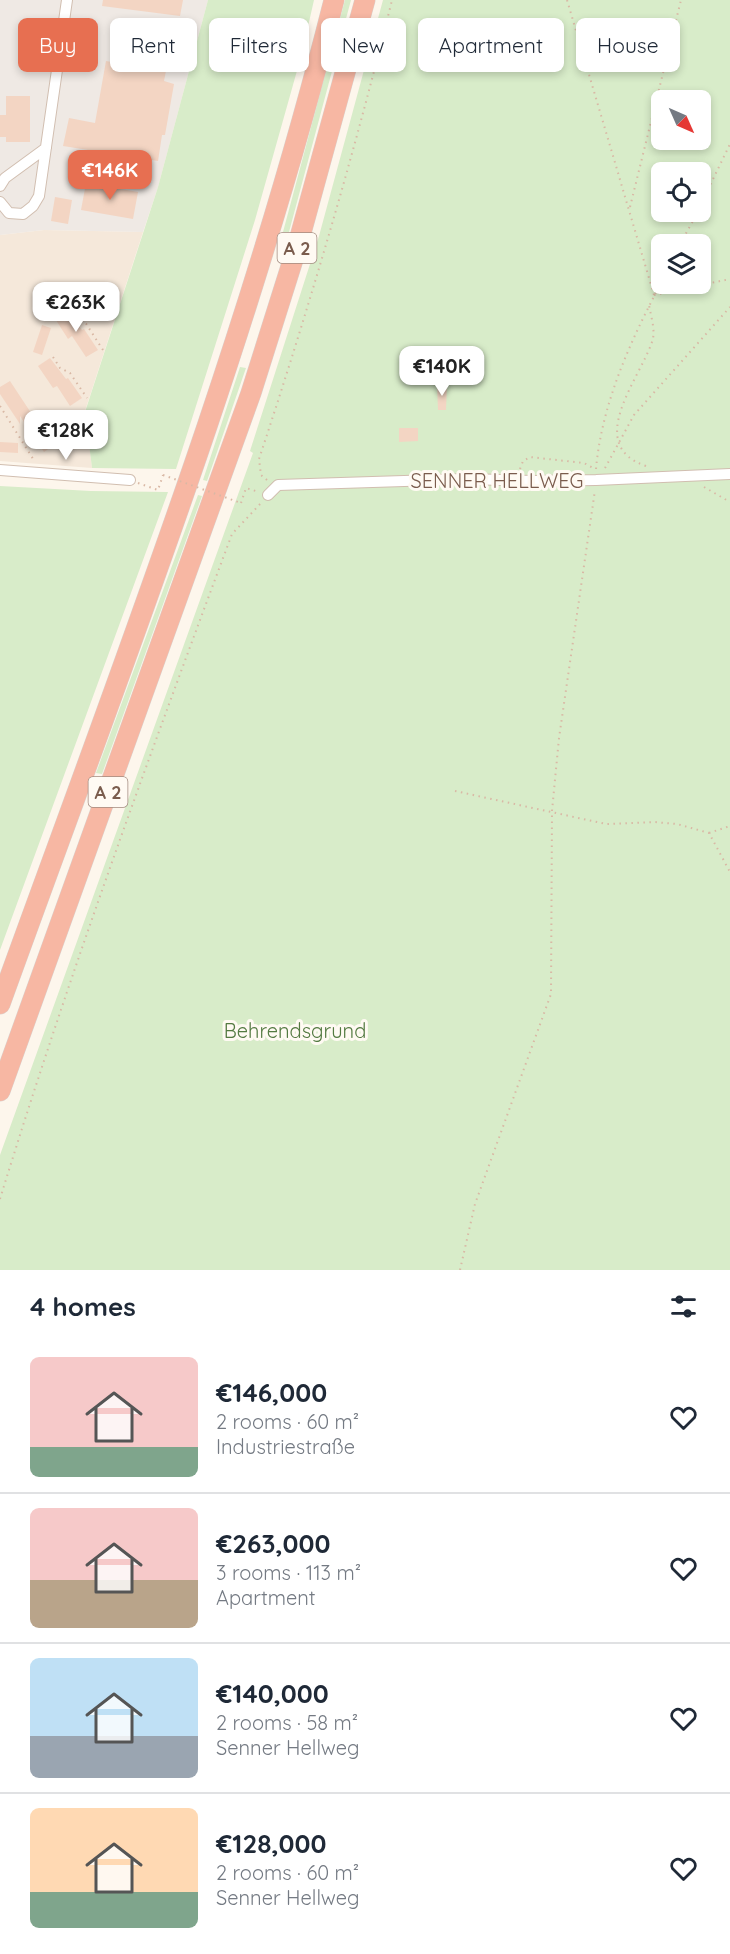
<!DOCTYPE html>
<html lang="en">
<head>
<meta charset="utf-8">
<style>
  :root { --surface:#fff; --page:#f2f2f3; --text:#1f2937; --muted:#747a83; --line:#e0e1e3; --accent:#e76f51 }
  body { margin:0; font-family:Quicksand,sans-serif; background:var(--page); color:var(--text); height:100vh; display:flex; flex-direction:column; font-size:22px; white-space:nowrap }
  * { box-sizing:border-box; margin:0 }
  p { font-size:20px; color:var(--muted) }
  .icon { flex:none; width:33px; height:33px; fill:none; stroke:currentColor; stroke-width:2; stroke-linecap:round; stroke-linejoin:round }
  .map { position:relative; height:1270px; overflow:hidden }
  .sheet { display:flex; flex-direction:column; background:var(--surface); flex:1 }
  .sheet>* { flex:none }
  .guide { position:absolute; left:18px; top:18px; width:694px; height:54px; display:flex; gap:12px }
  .needle { width:39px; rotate:135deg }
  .buttons { position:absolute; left:651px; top:90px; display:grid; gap:12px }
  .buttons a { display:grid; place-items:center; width:60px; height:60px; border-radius:9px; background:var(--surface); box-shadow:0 3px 9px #0003; font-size:30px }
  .price { position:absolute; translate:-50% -51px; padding:0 14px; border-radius:12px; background:#fff; color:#222; font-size:20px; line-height:39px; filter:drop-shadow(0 2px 3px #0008) }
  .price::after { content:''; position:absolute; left:50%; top:36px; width:18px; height:14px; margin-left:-9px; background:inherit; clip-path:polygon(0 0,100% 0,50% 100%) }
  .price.selected { background:var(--accent); color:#fff }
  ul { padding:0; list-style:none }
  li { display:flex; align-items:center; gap:18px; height:150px; padding:0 30px }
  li+li { border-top:2px solid var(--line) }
  li span { display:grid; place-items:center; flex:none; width:168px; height:120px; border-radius:9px; color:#555 }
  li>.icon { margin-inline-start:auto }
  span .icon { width:72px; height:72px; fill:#fffc; stroke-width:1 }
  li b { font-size:26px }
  h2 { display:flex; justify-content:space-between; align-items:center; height:72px; padding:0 30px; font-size:26px }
  .tag { padding:0 21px; border-radius:9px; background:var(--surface); box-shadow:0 3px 9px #0003; font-size:21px; line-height:54px }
  .tag.selected { background:var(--accent); color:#fff }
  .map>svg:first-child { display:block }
  .residential { fill:#f5e8da }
  .industrial { fill:#efe9e4 }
  .green { fill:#d8ecc9; fill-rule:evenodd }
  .building { fill:#f3d5c3 }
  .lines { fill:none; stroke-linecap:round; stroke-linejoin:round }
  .street-casing { stroke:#d1beb0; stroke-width:12 }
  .highway-casing { stroke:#dad1cd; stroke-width:21 }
  .path { stroke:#d9b8a5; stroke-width:2; stroke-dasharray:1.5 4.5; stroke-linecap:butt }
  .street { stroke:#fff; stroke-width:10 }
  .highway { stroke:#f7b7a3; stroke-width:20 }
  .path-bridge { stroke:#d9b8a5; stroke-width:2; stroke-dasharray:1.5 4.5; stroke-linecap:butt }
  .labels { text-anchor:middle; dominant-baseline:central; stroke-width:6; stroke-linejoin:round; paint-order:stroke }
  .shield { fill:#fffaf3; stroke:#a28b7f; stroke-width:1.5 }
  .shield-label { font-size:18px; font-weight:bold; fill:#7a5c4d }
  .street-label { font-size:20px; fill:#7a5c4d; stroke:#fffaf3 }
  .park-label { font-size:20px; fill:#537a41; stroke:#fffaf3 }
</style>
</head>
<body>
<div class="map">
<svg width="730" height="1270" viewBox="0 0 730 1270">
  <rect width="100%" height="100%" fill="#fdf6ec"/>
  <!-- residential -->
  <path class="residential" d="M44,230l99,2 -58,179 7,57 -92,-7v-226z"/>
  <!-- industrial -->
  <path class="industrial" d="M0,0h208l-50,187 -15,45 -99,-2 -44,5z"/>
  <!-- green -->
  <path class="green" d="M208,0h106l-12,53 -47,167 -79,249 -84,-1 -7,-56 73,-225z
    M345,0h6l-62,232h-6z
    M383,0h347v1270h-730v-115l253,-702 -3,-2 69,-215zM662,100h38v40h-38zM662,172h38v40h-38zM662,244h38v40h-38z
    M240,367l6,1 -39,113 -4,-1z
    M0,486l91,5 77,1 -168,458z
    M198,495l4,1 -100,278 -6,-1z"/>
  <!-- building -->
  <path class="building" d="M103,0h80l-3,16 -78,-10z
    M106,61l60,10 -2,10 10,3 -9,51h-3l-4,26 -95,-15 6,-28 26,5z
    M6,96h24v46h-24v-5h-6v-22h6z
    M86,183l52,9 -5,27 -52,-9z
    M55,197l17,3 -4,24 -17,-3z
    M66,310l16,20 2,-1 14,21 -12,7 -14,-21 -4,3 -14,-22z
    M42,325l9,3 -9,27 -9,-3z
    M50,358l16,21 2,-1 14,20 -12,8 -13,-20 -4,2 -15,-22z
    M10,381l27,41 5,-3 15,24 -13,9 -24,-36v8l-20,-30v-7z
    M437,384h10l-1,26h-8z
    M399,428h19v13l-19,1z
    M0,442l18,1v10l-18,-1z"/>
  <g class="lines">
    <defs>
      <path id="street" d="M0,186l5,-8 41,-30
        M0,202l9,11 14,1 10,-8 6,-10 28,-196
        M0,470l130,10
        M268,495l10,-10 189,-6 65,2 64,-1 134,-6"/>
      <path id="highway" d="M0,1004c120,-332 248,-661 334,-1004
        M0,1091l251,-698 47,-149 67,-244"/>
    </defs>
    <!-- street casing -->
    <use href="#street" class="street-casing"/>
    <!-- highway casing -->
    <use href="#highway" class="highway-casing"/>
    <!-- path -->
    <path class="path" d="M567,0l87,295
      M700,206l30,-62
      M630,207l51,-207
      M680,244l18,-32
      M654,295l76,-16
      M69,308l8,11 8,3 18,28
      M53,357l7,11 10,5 17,25
      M0,406l35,56
      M646,466c-62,-21 -7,-86 6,-124 4,-11 -1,-25 -3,-37
      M605,468l29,-53 96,-108
      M520,469l3,-8 7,-4 54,6 11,6
      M596,469c6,-67 35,-129 66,-188
      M267,480l-6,-5 -2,-16c50,-151 95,-304 133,-459
      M138,483l20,7 5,-15
      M704,487l26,15
      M241,503l5,-15 13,4
      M455,791l151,33 48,-2 23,2 32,9 21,39
      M709,833l21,-7
      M0,1199c69,-225 150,-445 232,-665l29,-31
      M460,1270l15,-66 76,-210 1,-183 7,-73 36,-248"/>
    <!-- street -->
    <use href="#street" class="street"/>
    <!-- highway -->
    <use href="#highway" class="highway"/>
    <!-- path-bridge -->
    <path class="path-bridge" d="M163,475l78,28"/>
  </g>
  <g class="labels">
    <!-- shield labels -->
    <g class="shield">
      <rect x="277.5" y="233" width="39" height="30" rx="4.5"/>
      <rect x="88.5" y="777" width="39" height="30" rx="4.5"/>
    </g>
    <g class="shield-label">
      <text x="297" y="248">A 2</text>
      <text x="108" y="792">A 2</text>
    </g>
    <!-- street labels -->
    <g class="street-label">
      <text x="497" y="480">SENNER HELLWEG</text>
    </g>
    <!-- park labels -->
    <g class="park-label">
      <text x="295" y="1030">Behrendsgrund</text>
    </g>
  </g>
</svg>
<div class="buttons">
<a><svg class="needle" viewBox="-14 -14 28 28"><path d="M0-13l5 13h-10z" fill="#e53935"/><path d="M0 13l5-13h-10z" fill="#747a83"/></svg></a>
<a><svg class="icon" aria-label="locate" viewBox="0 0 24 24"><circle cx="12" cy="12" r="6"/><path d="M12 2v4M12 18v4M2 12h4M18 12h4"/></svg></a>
<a><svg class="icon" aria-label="layers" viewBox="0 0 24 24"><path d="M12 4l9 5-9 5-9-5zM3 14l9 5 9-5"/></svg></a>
</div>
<b class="price selected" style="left:110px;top:201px">€146K</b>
<b class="price" style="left:76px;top:333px">€263K</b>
<b class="price" style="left:442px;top:397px">€140K</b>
<b class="price" style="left:66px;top:461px">€128K</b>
<div class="guide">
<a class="tag selected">Buy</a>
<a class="tag">Rent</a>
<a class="tag">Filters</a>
<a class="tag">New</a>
<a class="tag">Apartment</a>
<a class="tag">House</a>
</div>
</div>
<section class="sheet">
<h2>4 homes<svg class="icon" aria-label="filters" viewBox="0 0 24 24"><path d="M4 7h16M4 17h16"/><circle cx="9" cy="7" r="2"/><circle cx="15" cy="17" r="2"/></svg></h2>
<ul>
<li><span style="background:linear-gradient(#f6c9c9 75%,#7fa58c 0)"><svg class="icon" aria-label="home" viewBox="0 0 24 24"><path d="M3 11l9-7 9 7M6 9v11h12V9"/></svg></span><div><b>€146,000</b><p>2 rooms · 60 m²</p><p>Industriestraße</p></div><svg class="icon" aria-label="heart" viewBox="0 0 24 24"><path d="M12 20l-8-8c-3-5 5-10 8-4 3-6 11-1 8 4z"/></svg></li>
<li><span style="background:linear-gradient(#f6c9c9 60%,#b9a48a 0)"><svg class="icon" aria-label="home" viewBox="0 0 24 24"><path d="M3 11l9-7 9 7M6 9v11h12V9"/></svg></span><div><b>€263,000</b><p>3 rooms · 113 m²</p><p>Apartment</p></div><svg class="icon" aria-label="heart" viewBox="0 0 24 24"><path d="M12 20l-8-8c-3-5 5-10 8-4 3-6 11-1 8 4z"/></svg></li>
<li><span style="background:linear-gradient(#bfe0f5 65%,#9aa5b1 0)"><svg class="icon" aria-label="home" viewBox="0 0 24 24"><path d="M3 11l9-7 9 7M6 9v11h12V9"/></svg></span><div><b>€140,000</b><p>2 rooms · 58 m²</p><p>Senner Hellweg</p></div><svg class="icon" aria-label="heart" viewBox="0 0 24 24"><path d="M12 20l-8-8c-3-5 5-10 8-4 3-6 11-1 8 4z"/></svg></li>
<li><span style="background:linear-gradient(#ffd9b3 70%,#7fa58c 0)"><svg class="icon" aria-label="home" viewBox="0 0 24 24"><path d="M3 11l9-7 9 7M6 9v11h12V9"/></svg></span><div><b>€128,000</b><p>2 rooms · 60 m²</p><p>Senner Hellweg</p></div><svg class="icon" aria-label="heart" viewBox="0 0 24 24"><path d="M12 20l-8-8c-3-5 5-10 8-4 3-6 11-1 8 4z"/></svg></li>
</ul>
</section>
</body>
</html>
